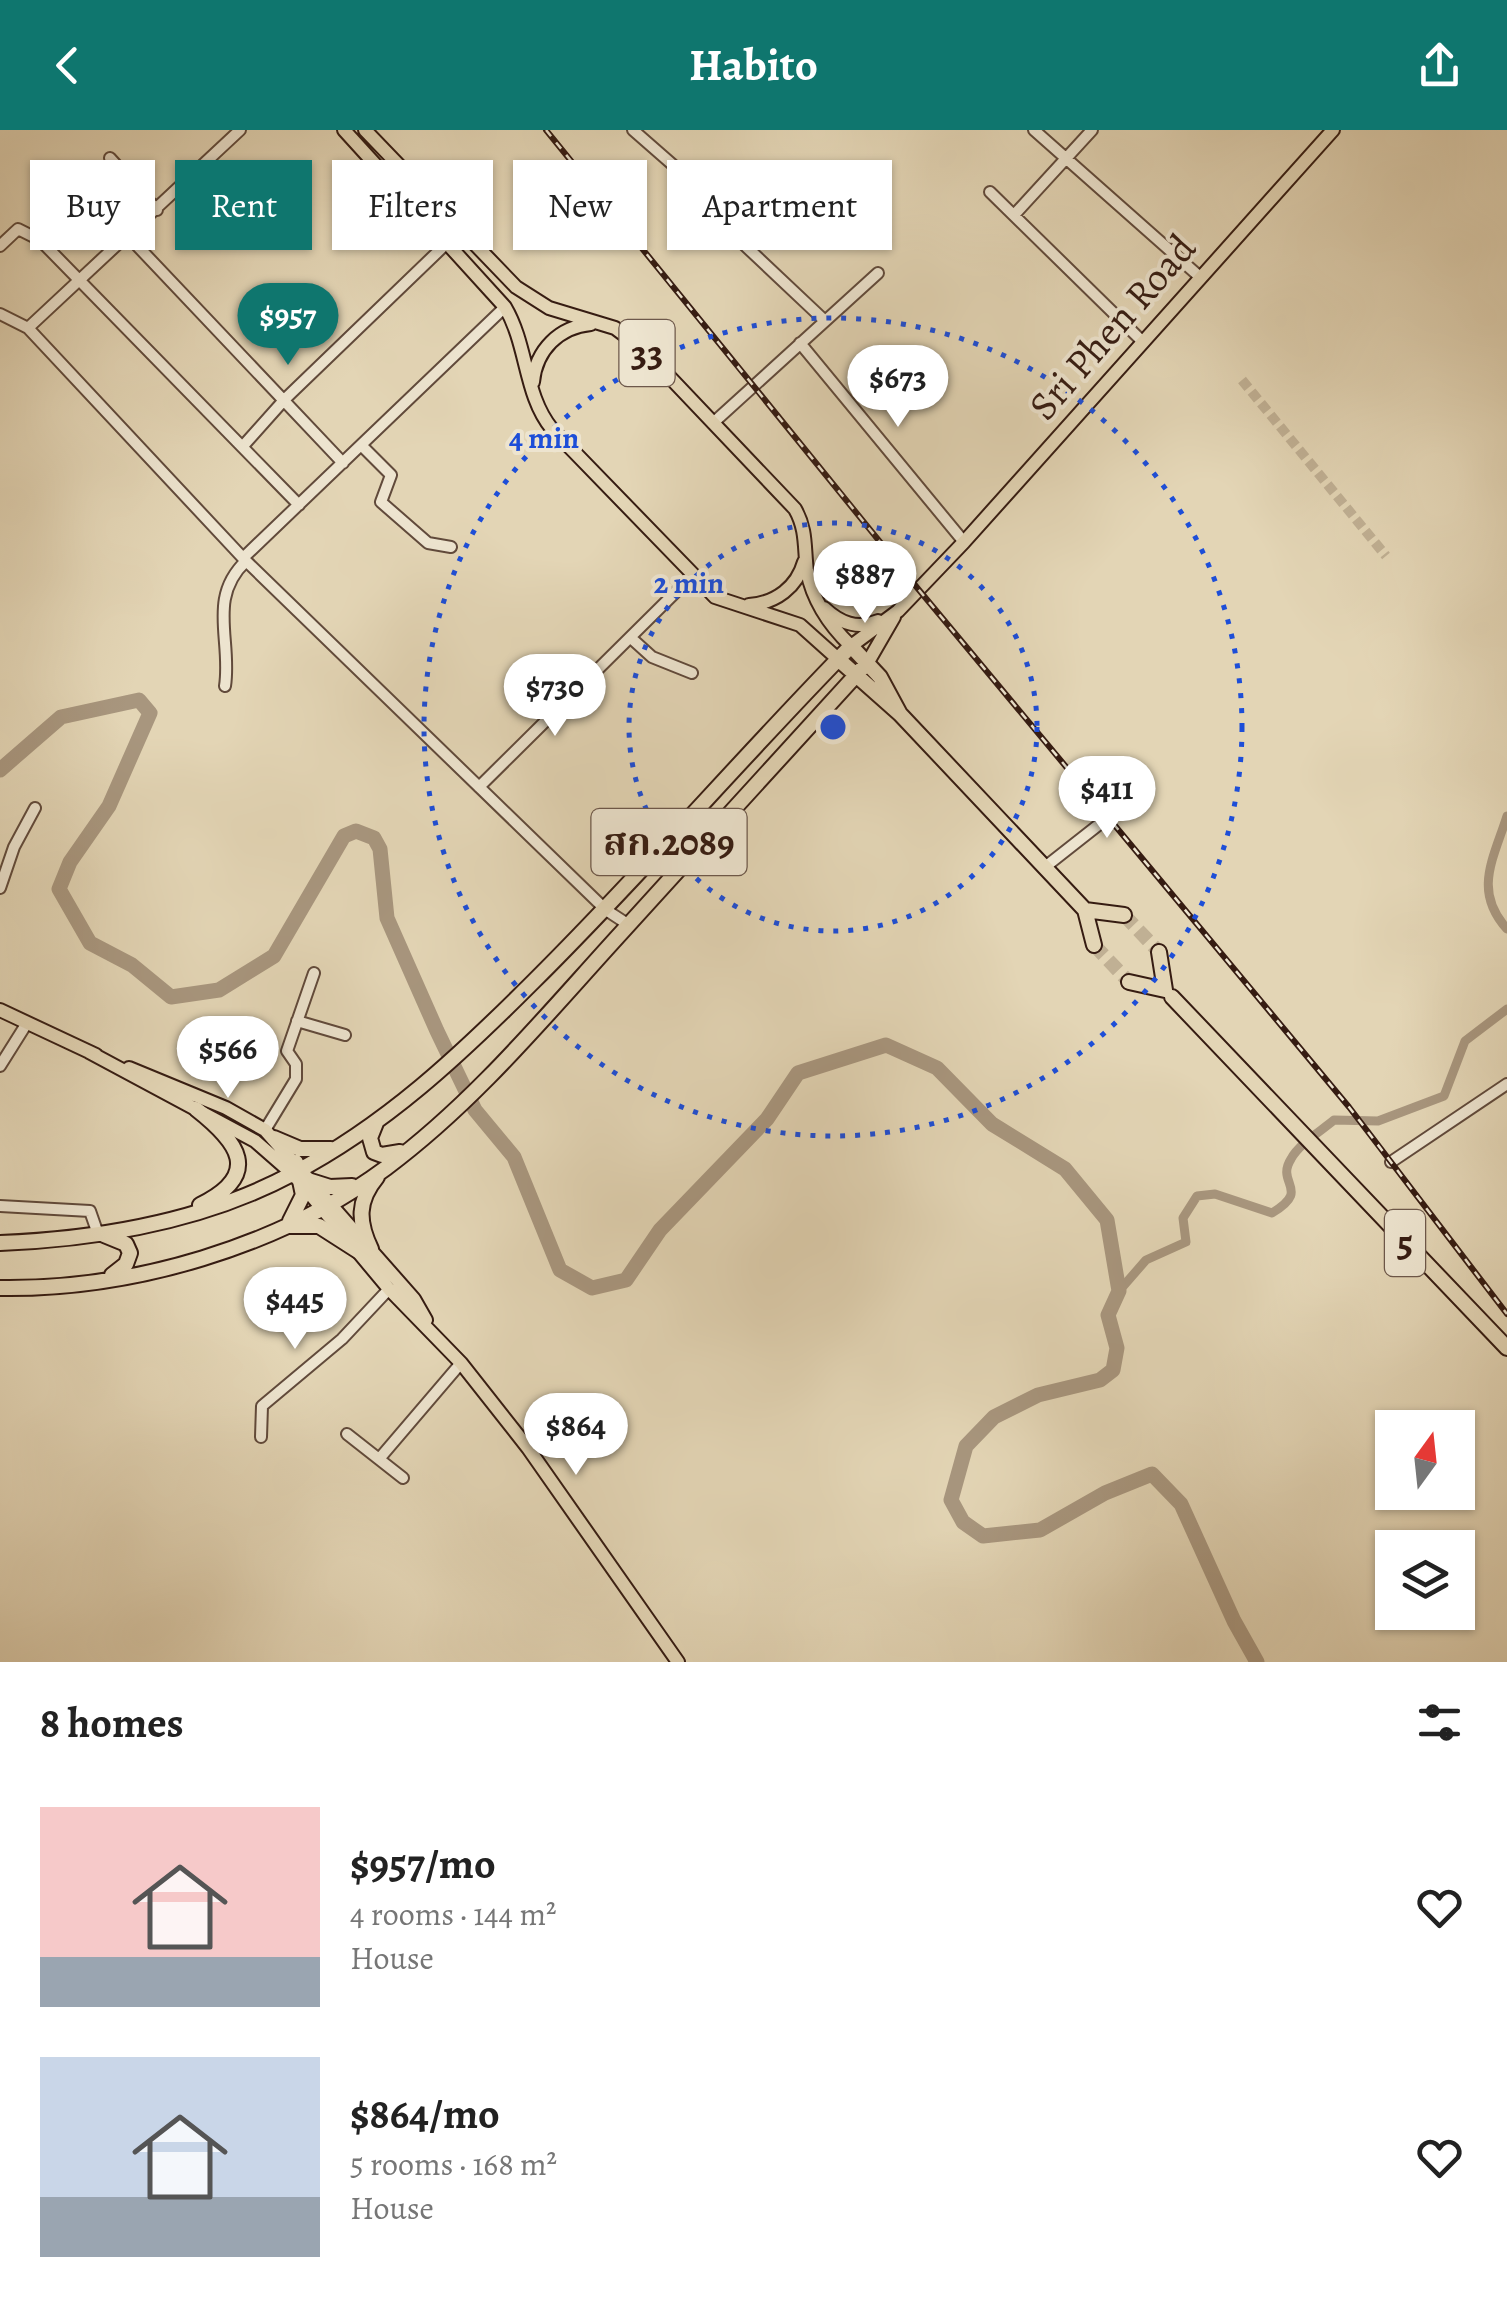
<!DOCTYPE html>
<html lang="en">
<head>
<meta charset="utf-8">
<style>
  :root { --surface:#fff; --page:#f6f6f6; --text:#222; --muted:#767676; --accent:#0f766e }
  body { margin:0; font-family:Alegreya,"Noto Serif Thai",serif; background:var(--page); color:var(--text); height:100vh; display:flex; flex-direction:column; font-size:38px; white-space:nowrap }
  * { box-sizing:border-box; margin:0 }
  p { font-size:32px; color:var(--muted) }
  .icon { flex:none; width:55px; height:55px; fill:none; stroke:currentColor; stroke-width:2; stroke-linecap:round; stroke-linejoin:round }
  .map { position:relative; height:1532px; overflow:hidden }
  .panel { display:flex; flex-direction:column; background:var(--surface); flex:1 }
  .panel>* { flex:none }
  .hud { position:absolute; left:30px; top:30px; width:1000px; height:90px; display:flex; gap:20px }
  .needle { width:65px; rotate:15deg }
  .controls { position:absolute; left:1375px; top:1280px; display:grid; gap:20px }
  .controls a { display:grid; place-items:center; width:100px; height:100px; border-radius:0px; background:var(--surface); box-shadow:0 2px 8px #0004; font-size:50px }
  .price { position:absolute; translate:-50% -85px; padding:0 22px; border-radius:35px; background:#fff; color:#222; font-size:32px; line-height:65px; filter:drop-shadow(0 2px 5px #0008) }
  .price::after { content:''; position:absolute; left:50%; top:60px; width:30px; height:22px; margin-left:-15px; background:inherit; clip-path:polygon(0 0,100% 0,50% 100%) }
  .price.selected { background:var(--accent); color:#fff }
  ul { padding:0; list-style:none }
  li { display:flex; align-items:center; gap:30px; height:250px; padding:0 40px }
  li span { display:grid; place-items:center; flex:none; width:280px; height:200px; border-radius:0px; color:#555 }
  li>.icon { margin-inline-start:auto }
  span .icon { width:120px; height:120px; fill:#fffc; stroke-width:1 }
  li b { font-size:42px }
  h2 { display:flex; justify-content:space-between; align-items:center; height:120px; padding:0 40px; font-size:42px }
  .pill { padding:0 35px; border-radius:0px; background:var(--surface); box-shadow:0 2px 8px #0004; font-size:35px; line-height:90px }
  .pill.selected { background:var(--accent); color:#fff }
  header { display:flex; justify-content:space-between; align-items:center; height:130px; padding:0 40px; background:var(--accent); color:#fff; font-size:45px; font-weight:700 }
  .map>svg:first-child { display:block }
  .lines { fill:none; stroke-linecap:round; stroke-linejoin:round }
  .canal { stroke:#a8967e; stroke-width:9 }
  .river { stroke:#a8967e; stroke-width:15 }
  .minor-tunnel { stroke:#c0b094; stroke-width:10; stroke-dasharray:10 5; stroke-linecap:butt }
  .highway-tunnel { stroke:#c0b094; stroke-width:14; stroke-dasharray:14 7; stroke-linecap:butt }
  .minor-casing { stroke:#614a3b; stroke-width:14 }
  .major-casing { stroke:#361c12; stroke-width:16 }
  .highway-casing { stroke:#361c12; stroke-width:18 }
  .minor { stroke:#ede4cf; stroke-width:10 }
  .major { stroke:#e3d5b5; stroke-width:12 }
  .highway { stroke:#e3d5b5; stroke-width:14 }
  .rail-casing { stroke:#361c12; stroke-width:6 }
  .rail { stroke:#ede4cf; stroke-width:2.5; stroke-dasharray:8; stroke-linecap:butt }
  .ring { fill:none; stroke:#1d4ed8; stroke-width:5; stroke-dasharray:5 10 }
  .labels { text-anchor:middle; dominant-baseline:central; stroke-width:8; stroke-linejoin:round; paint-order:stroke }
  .shield { fill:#ede4cf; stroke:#6d584b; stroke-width:2.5 }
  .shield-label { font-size:38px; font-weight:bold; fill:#361c12 }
  .street-label { font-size:40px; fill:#361c12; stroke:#ede4cf }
  .centre { fill:#1d4ed8; stroke:#ede4cf; stroke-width:5 }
  .ring-label { font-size:30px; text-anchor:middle; font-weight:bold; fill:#1d4ed8; stroke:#ede4cf; stroke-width:8; stroke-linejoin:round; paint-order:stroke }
</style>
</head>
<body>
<header><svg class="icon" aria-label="back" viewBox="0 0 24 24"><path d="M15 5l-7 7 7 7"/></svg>Habito<svg class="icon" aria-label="share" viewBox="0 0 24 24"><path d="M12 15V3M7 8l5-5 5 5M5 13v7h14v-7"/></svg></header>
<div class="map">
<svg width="1507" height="1532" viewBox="0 0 1507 1532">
  <rect width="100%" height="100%" fill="#e3d5b5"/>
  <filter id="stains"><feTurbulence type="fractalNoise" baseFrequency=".002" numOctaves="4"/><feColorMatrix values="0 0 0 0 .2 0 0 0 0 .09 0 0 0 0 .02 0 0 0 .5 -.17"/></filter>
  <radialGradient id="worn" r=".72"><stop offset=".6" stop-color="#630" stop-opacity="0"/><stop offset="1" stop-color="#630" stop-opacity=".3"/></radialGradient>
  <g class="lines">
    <!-- canal -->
    <path class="canal" d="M1507,686c-14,44 -34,75 0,113
      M1119,1161l27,-31 40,-18 -3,-24 14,-22 18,-2 57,19c40,-24 3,-29 19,-54 8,-15 30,-28 43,-39l44,1 66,-25 21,-55 42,-32"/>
    <!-- river -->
    <path class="river" d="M0,640l61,-53 78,-17 11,13 -41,93 -39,56 -11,27 31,54 42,22 39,32 48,-7 55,-34 70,-120 12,-5 18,7 6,11 7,69 50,113 38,79 39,47 46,113 32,18 34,-8 34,-50 107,-111 31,-46 88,-28 51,23 55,56 73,45 42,51 12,71 -11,24 9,33 -4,22 -13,10 -62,15 -44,22 -28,29 -15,54 12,22 20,14 57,-6 65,-37 47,-19 29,30 53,117 23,41"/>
    <!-- minor-tunnel -->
    <path class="minor-tunnel" d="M1242,250l144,176"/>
    <!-- highway-tunnel -->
    <path class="highway-tunnel" d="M1124,785l35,37
      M1094,815l35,37"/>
    <defs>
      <path id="minor" d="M633,0l64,56 21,21 19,31 88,83
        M1034,0l166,147
        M110,28l47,52
        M990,62l153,150
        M1014,85l78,-85
        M128,106l215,227
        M0,116l18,-17 22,11 259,265
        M0,184l28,14 215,230 363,352 23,15
        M28,198l212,-198
        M800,213l164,199
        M713,293l165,-150
        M361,315l30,30 -10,27 47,41 23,4
        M243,316l42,-47 163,-157
        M243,428l262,-251
        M631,508l21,19 40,16
        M225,556c7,-46 -18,-88 21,-125
        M479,657l214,-212
        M1045,737l103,-81
        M0,758l14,-41 21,-39
        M297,891l48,14
        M0,936l27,-43
        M265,1000l31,-51v-15l-9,-13 27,-78
        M1391,1032l116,-78
        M0,1076l90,5 8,23
        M347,1304l56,44
        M261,1307l1,-31 80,-67 47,-50
        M379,1329l82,-96"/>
      <path id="major" d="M344,0l161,177c23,39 19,88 47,122l163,168 85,28 38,34
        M365,0l151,157 33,21 66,20 28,21 152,160c12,21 9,39 12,62 6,30 22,54 44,75l47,-35 66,-69 369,-412
        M533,252c3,-32 26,-55 58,-58
        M749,475c27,-2 48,-18 55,-43
        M824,478c16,15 33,22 54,13
        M868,532l26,-45
        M0,880l96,45
        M89,922l166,89 40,35 94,113 72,74 67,85 150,214
        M129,938l97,40 39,22 149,169 12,21"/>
      <path id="highway" d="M838,529l62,55 185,196 9,35
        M1085,780l39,5
        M1129,852l36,8 -6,-38
        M1172,867l335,351
        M196,979c42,33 67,65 4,96
        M376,993l-6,15 4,14 8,3 18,-3
        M274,1008l26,11h31
        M295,1046l35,11 22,-1
        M290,1091l13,-26 -7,-33
        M291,1096h28l39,25
        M104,1105l22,9 4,9 -4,11 -14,11
        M0,1113c98,-4 204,-22 292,-69 94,-49 168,-119 242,-193 109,-108 209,-225 317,-335l29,31 20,37
        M371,1119c-13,-27 -14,-48 6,-72
        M0,1158c132,2 279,-41 386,-120 90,-67 161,-154 236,-236 82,-90 163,-180 246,-270"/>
    </defs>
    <!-- minor casing -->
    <use href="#minor" class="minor-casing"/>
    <!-- major casing -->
    <use href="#major" class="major-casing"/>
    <!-- highway casing -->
    <use href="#highway" class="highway-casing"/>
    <!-- minor -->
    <use href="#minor" class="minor"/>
    <!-- major -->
    <use href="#major" class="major"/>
    <!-- highway -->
    <use href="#highway" class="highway"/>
    <defs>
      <path id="rail" d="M546,0l373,460 430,517 158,207"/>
    </defs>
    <!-- rail casing -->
    <use href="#rail" class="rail-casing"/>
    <!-- rail -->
    <use href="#rail" class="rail"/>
  </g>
  <!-- distance rings -->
  <g class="ring">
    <circle cx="833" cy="597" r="204"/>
    <circle cx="833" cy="597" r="409"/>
  </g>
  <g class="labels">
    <!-- shield labels -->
    <g class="shield">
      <rect x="619.5" y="190" width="55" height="66" rx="8"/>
      <rect x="591.5" y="679" width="155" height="66" rx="8"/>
      <rect x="1385" y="1080" width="40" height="66" rx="8"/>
    </g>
    <g class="shield-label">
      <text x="647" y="223">33</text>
      <text x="669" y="712">สก.2089</text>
      <text x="1405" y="1113">5</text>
    </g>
    <!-- street labels -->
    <g class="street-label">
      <text transform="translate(1112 197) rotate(-49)">Sri Phen Road</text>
    </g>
  </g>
  <circle cx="833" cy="597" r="15" class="centre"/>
  <g class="ring-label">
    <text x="544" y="318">4 min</text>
    <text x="689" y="463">2 min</text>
  </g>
  <rect width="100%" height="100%" filter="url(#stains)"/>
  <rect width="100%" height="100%" fill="url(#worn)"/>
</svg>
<div class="controls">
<a><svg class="needle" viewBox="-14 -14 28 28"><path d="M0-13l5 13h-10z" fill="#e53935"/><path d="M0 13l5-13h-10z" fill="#767676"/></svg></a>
<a><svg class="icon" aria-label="layers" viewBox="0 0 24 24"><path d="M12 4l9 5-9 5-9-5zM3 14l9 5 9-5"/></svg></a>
</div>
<b class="price selected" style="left:288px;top:238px">$957</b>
<b class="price" style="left:898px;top:300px">$673</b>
<b class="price" style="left:865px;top:496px">$887</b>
<b class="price" style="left:555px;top:609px">$730</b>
<b class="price" style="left:1107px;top:711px">$411</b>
<b class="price" style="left:228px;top:971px">$566</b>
<b class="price" style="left:295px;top:1222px">$445</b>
<b class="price" style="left:576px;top:1348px">$864</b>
<div class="hud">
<a class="pill">Buy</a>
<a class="pill selected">Rent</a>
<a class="pill">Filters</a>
<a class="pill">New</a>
<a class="pill">Apartment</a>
</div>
</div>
<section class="panel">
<h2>8 homes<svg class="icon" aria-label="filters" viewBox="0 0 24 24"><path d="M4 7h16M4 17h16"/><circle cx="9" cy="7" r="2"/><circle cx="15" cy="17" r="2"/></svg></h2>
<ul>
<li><span style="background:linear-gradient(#f6c9c9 75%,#9aa5b1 0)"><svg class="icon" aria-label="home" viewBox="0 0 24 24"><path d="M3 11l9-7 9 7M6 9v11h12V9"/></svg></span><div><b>$957/mo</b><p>4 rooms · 144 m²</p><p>House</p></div><svg class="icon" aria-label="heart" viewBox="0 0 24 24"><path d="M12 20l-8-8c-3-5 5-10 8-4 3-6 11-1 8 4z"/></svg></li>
<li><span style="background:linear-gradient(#c9d6e8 70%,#9aa5b1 0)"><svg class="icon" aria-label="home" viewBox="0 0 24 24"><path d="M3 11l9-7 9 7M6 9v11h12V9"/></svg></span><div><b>$864/mo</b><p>5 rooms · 168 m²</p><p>House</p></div><svg class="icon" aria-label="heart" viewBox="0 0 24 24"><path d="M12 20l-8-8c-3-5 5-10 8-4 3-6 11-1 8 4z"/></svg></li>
</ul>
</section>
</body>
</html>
